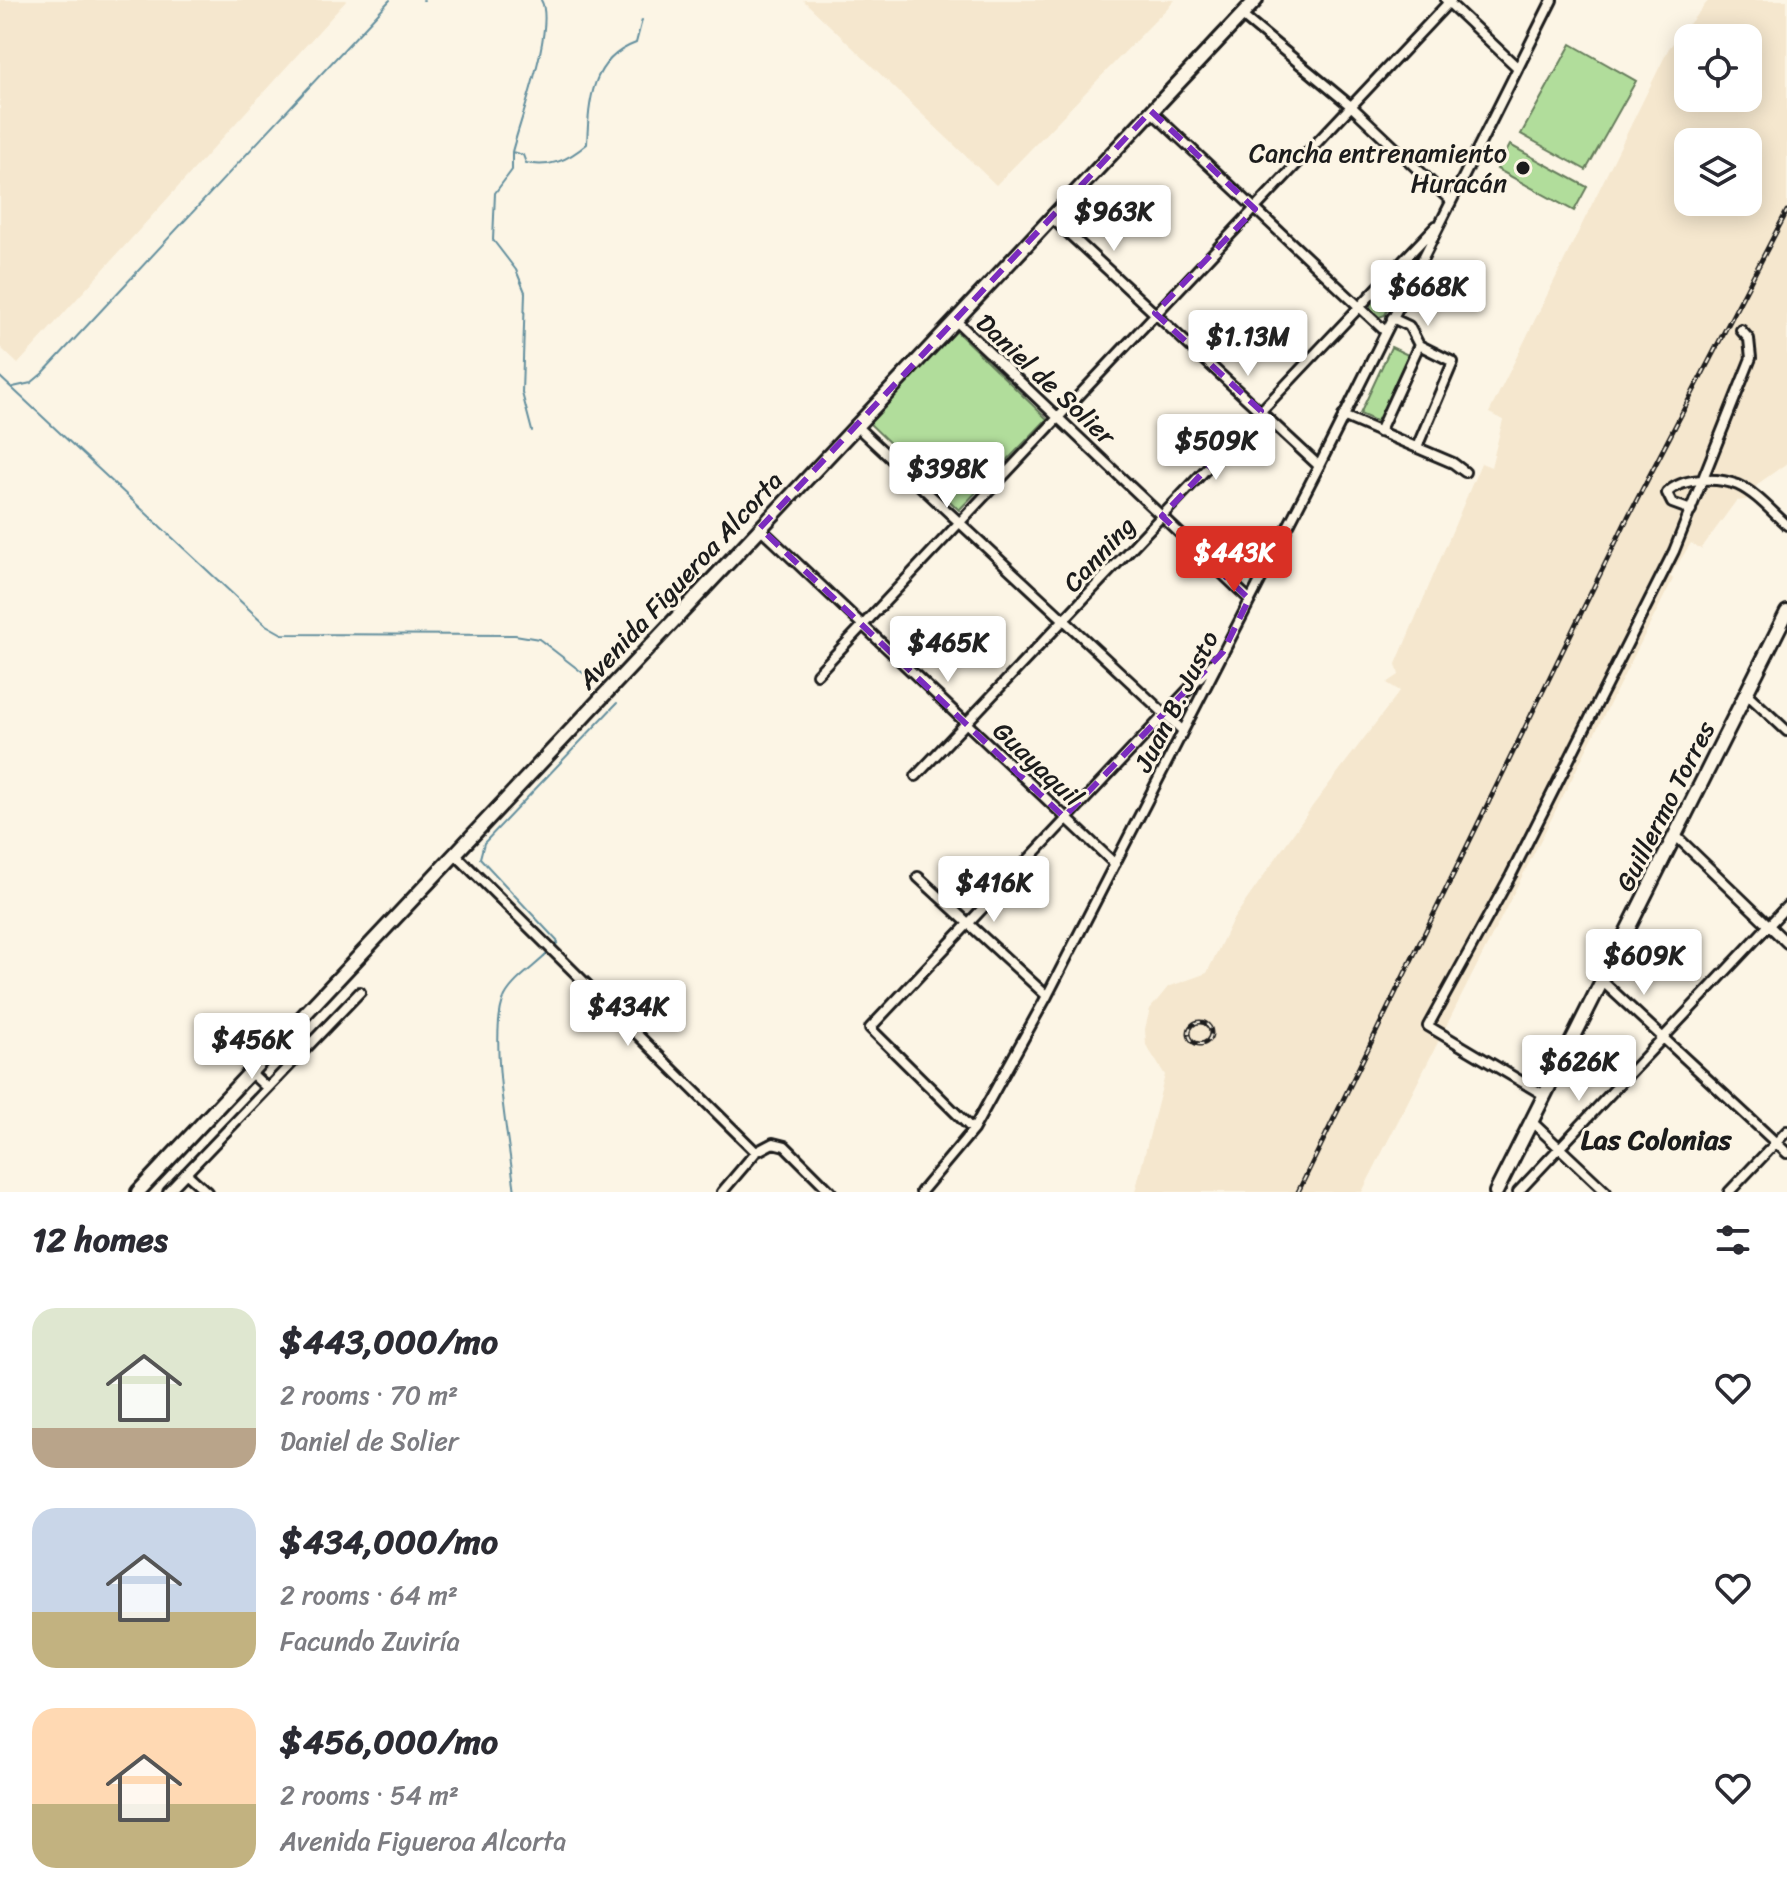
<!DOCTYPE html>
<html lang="en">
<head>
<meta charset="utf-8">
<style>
  :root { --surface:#fff; --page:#f7f7f7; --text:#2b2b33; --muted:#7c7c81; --accent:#d93025 }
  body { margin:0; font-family:Sriracha,sans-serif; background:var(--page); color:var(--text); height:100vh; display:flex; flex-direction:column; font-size:30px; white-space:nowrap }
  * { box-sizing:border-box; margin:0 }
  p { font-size:26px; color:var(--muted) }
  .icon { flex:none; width:44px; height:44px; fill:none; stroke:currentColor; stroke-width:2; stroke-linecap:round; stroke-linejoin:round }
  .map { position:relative; height:1192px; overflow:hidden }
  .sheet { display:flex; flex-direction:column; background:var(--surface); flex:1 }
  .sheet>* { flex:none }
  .tools { position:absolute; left:1674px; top:24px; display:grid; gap:16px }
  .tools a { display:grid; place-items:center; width:88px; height:88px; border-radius:16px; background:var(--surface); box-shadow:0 4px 20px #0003; font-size:40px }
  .price { position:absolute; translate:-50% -68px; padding:0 18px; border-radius:8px; background:#fff; color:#222; font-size:26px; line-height:52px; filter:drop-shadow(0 2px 4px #0008) }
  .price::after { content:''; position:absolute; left:50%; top:48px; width:24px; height:18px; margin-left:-12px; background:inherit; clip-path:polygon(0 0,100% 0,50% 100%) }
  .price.current { background:var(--accent); color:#fff }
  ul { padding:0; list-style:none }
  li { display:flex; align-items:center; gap:24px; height:200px; padding:0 32px }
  li span { display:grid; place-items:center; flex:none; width:224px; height:160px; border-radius:24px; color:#555 }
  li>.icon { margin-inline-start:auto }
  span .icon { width:96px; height:96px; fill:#fffc; stroke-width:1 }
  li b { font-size:34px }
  h2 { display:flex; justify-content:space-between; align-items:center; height:96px; padding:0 32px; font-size:34px }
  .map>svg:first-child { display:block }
  .built { fill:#f5e7ce; fill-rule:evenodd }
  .park { fill:#b1dd9b; stroke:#667c5c; stroke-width:2 }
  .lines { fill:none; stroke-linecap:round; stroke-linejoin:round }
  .stream { stroke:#638f9e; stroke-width:2 }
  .minor-casing { stroke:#1c1c1c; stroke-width:14 }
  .secondary-casing { stroke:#1c1c1c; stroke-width:18 }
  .minor { stroke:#fcf5e5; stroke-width:8 }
  .secondary { stroke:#fcf5e5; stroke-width:12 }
  .rail-casing { stroke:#1c1c1c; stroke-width:5 }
  .rail { stroke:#fcf5e5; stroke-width:2; stroke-dasharray:6; stroke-linecap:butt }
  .marked { fill:none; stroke:#7b2cbf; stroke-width:6; stroke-dasharray:16 10; stroke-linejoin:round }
  .poi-dot { fill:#1c1c1c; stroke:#fcf5e5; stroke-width:3 }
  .labels { text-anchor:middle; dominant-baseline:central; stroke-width:6; stroke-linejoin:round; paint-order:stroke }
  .poi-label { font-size:26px; fill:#1c1c1c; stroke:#fcf5e5; text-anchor:end }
  .street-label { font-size:26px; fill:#1c1c1c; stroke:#fcf5e5 }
  .neighbourhood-label { font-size:28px; font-weight:bold; fill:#1c1c1c; stroke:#fcf5e5 }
</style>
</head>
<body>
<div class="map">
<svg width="1787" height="1192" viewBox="0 0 1787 1192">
  <rect width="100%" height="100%" fill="#fcf5e5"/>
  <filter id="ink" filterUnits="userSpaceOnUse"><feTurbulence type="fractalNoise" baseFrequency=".0125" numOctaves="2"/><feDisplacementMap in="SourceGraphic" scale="16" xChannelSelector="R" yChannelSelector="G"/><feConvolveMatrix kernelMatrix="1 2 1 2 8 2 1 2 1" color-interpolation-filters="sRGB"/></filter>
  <g filter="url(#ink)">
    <!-- built -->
    <path class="built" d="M0,0h347l-329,364 -18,-17z
      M803,0h372l-179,185z
      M1709,0h78v463l-28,20 -13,17 -10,1 -35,48 -10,-6 -21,33 3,3 -311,613h-227l30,-117 -19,-30 -1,-16 5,-20 18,-22 39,-14 25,-52 82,-117 86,-113 -13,-8 12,-8 -3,-11 85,-201 10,4 12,-47 -14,-7 180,-365zM1688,38h60v60h-60zM1688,142h60v60h-60z
      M1239,536l22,20 -13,24 -6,2 -24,-24z"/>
    <!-- park -->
    <path class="park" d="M1571,44l65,37 -50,89 -65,-36z
      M1510,145l77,42 -13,24 -77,-42z
      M1411,261l-26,54 -6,2 -8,-5 -1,-9z
      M956,331l91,88 -88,91 -91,-88z
      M1391,347l17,8 -30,67 -18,-8z"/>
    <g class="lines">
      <!-- stream -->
      <path class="stream" d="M423,0h1
        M541,0c15,25 -21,120 -29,152l11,3 3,8c25,5 42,-3 61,-19 2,-42 3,-84 49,-101l6,-23
        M512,152v18l-17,23 -2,47 23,30 9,22 -3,101 10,38
        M0,377l266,248 16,9 233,1 24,4 53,41
        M13,387l18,-4 12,-10 347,-373
        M553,948l5,-6 -78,-84 4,-15 133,-140
        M515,1192c-5,-42 -28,-161 -10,-196 9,-17 31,-30 44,-44"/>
      <defs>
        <path id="minor" d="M1446,0l72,68
          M1241,15l111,92 99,94
          M1151,111l234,220
          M1051,217l268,249
          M1392,318l17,8 10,19 34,17 -36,85
          M955,320l294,279
          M1343,416l110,47 12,9
          M855,425l328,306
          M1379,432l40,-87
          M1691,510l-19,-7 -5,-10c15,-16 51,-16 71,-8 18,8 34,27 49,40
          M760,528l355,336
          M817,674l634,-674
          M1746,693l41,38
          M916,776l520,-550
          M1675,835l112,108
          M455,854l301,298 17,-9 12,3 46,46
          M918,877l129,119
          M1602,981l185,172
          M250,1072l17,16
          M1544,1095l-116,-69 83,-151 163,-324 77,-193 -2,-19 -8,-9
          M1531,1121l75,71
          M973,1130l-103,-102 347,-369
          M186,1173l21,19
          M168,1192l192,-200
          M722,1192l34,-40
          M921,1192l52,-62 74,-134 272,-530 233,-466
          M1518,1192l269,-286
          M1729,1192l58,-61"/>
        <path id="secondary" d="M138,1192l1118,-1192
          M1496,1192l291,-580"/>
      </defs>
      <!-- minor casing -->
      <use href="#minor" class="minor-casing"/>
      <!-- secondary casing -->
      <use href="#secondary" class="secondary-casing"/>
      <!-- minor -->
      <use href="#minor" class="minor"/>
      <!-- secondary -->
      <use href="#secondary" class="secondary"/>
      <defs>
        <path id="rail" d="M1189 1033a11 11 0 1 1 22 0a11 11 0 1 1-22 0Z
          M1298,1192l330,-675 159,-306"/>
      </defs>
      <!-- rail casing -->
      <use href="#rail" class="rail-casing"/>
      <!-- rail -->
      <use href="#rail" class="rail"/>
    </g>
  </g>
  <!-- marked area -->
  <path class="marked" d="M1151,111l104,98 -100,104 106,98 -99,105 87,83 -26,53 -159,165 -304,-289z"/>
  <!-- markers -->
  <circle class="poi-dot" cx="1523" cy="168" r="8"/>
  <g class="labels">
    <!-- poi labels -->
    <g class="poi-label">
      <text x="1507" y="153">Cancha entrenamiento<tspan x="1507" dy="30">Huracán</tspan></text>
    </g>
    <!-- street labels -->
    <g class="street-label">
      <text transform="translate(1046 379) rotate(43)">Daniel de Solier</text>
      <text transform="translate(1099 554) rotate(-47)">Canning</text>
      <text transform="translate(680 580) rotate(-47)">Avenida Figueroa Alcorta</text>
      <text transform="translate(1176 701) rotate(-63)">Juan B. Justo</text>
      <text transform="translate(1038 764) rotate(43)">Guayaquil</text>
      <text transform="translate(1665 806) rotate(-63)">Guillermo Torres</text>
    </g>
    <!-- neighbourhood labels -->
    <g class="neighbourhood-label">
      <text x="1656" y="1139">Las Colonias</text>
    </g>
  </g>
</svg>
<div class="tools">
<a><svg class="icon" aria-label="locate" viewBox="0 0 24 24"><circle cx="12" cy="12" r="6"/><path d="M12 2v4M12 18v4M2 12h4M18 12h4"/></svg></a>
<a><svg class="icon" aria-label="layers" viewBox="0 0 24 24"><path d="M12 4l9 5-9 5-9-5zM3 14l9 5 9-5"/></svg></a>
</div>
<b class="price" style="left:1114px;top:253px">$963K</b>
<b class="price" style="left:1428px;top:328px">$668K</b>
<b class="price" style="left:1248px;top:378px">$1.13M</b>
<b class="price" style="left:1216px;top:482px">$509K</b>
<b class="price" style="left:947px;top:510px">$398K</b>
<b class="price current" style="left:1234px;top:594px">$443K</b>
<b class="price" style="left:948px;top:684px">$465K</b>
<b class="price" style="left:994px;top:924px">$416K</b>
<b class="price" style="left:1644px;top:997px">$609K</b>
<b class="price" style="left:628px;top:1048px">$434K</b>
<b class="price" style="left:252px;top:1081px">$456K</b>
<b class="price" style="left:1579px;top:1103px">$626K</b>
</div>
<section class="sheet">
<h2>12 homes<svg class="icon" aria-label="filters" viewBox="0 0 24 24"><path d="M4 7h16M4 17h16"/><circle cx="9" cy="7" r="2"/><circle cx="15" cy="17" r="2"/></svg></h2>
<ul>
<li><span style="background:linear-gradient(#dfe7d0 75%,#b9a48a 0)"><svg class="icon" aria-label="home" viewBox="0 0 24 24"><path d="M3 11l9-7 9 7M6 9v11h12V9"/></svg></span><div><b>$443,000/mo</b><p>2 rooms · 70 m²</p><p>Daniel de Solier</p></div><svg class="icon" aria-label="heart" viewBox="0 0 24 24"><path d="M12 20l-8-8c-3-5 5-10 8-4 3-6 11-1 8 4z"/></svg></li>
<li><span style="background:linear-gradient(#c9d6e8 65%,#c2b280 0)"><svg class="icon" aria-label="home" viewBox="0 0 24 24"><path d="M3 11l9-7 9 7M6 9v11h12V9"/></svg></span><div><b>$434,000/mo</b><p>2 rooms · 64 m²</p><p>Facundo Zuviría</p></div><svg class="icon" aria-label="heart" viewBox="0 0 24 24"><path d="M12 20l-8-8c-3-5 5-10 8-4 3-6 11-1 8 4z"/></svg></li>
<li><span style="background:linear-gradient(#ffd9b3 60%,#c2b280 0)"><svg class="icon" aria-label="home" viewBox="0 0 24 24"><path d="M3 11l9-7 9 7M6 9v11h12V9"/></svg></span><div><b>$456,000/mo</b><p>2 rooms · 54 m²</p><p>Avenida Figueroa Alcorta</p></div><svg class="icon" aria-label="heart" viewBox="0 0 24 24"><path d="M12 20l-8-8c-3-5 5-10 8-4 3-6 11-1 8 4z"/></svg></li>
</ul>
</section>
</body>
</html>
